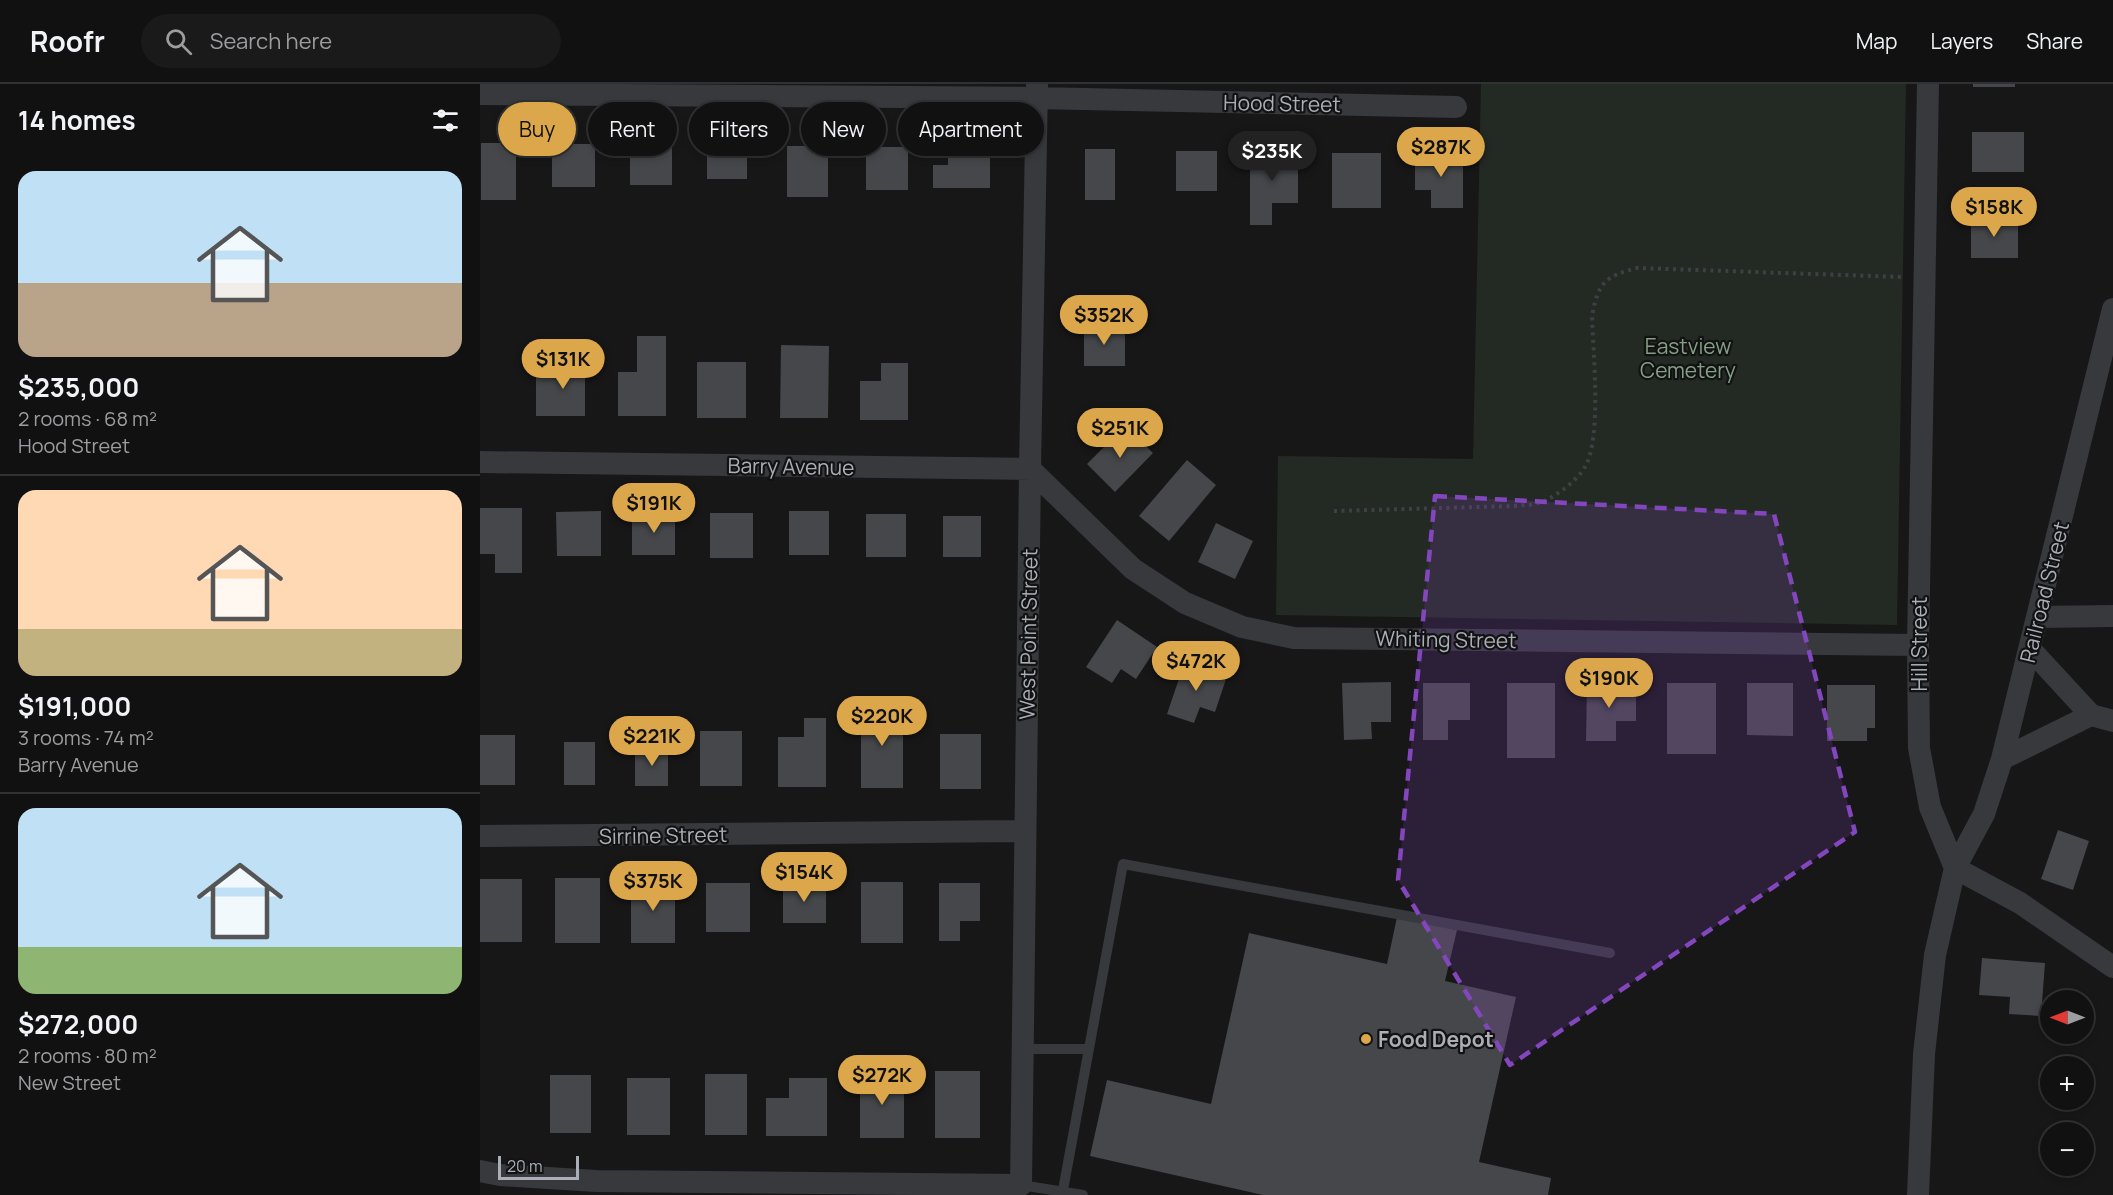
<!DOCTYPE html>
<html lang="en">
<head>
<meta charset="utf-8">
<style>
  :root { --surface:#111112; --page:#1a1a1b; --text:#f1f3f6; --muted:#9c9d9f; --line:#303132; --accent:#dca74b }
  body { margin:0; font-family:Manrope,sans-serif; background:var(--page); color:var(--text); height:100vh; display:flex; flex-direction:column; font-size:22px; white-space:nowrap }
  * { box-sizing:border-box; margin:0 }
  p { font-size:20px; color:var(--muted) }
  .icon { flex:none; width:33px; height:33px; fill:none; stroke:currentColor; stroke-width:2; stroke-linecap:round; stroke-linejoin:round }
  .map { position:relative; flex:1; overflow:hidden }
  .drawer { display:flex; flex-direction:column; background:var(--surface); width:480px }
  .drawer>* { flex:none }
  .top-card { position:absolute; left:18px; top:18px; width:570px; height:54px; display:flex; gap:12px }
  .needle { width:39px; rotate:270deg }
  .controls { position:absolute; left:1560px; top:906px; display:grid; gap:12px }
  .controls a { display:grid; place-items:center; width:54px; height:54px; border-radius:50%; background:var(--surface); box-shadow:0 3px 9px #0003,0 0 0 2px var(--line); font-size:30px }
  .scale { position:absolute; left:18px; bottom:15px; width:81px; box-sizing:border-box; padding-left:6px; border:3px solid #aaaeb6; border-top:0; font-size:16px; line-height:21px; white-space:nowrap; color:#aaaeb6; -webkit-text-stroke:4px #121213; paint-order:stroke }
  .price { position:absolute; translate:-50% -51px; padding:0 14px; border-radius:21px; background:var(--accent); color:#111; font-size:20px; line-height:39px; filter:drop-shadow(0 2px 3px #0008) }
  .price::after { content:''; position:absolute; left:50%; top:36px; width:18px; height:14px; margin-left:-9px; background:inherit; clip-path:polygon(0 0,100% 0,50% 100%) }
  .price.active { background:#222; color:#fff }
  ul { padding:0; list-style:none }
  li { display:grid; align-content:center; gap:12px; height:318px; padding:0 18px }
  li+li { border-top:2px solid var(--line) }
  li span { display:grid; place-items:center; height:186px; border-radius:18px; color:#555 }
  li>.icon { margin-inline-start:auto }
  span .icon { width:108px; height:108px; fill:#fffc; stroke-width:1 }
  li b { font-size:26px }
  h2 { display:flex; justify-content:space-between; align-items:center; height:72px; padding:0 18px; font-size:26px }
  .chip { padding:0 21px; border-radius:27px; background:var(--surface); box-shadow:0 3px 9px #0003,0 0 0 2px var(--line); font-size:21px; line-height:54px }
  .chip.active { background:var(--accent); color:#111 }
  header { display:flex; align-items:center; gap:36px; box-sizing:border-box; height:84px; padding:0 30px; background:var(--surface); border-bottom:2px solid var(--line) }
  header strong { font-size:28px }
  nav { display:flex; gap:33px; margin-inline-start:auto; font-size:21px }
  .search { width:420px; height:54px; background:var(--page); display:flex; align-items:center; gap:15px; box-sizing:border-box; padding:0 21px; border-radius:33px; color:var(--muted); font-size:22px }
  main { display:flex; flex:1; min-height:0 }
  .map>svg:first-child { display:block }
  .green { fill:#232a24 }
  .building { fill:#46474a }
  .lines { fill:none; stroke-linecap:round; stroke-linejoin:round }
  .path { stroke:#3e4044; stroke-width:4; stroke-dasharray:3 4.5; stroke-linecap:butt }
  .service { stroke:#38393d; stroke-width:10 }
  .minor { stroke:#38393d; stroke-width:22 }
  .marked { fill:#8446bd; fill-opacity:0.2; stroke:#8446bd; stroke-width:4.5; stroke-dasharray:12 8; stroke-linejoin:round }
  .poi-dot { fill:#dca74b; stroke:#121213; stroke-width:2 }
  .labels { text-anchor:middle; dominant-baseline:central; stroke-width:4.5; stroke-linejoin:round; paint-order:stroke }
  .street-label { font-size:21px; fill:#aaaeb6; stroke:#121213 }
  .park-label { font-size:21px; fill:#849f85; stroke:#121213 }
  .poi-label { font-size:21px; font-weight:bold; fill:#aaaeb6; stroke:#121213; text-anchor:start }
</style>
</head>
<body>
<header>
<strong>Roofr</strong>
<div class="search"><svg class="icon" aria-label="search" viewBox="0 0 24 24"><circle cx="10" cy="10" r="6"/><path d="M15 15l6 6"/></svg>Search here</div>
<nav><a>Map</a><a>Layers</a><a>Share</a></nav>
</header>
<main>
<section class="drawer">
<h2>14 homes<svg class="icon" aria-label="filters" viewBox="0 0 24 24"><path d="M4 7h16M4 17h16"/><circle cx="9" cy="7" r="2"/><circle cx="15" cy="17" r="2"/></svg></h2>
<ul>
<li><span style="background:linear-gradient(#bfe0f5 60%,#b9a48a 0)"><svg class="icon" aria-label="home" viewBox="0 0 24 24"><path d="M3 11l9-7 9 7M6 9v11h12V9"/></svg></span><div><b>$235,000</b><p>2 rooms · 68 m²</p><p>Hood Street</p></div></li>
<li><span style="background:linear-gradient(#ffd9b3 75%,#c2b280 0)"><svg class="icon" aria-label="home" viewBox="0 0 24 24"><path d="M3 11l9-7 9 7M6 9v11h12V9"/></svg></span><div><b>$191,000</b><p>3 rooms · 74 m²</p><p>Barry Avenue</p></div></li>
<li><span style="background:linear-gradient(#bfe0f5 75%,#8fb573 0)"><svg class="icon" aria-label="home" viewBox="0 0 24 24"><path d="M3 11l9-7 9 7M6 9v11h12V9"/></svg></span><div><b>$272,000</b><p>2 rooms · 80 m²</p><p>New Street</p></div></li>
</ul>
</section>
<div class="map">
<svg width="1633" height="1111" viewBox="0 0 1633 1111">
  <rect width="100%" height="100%" fill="#171718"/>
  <!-- green -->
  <path class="green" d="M1001,0h425l-9,541 -621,-10 2,-159 195,3z"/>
  <!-- building -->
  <path class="building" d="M1493,0h42v3h-42z
    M1492,48h52v40h-52z
    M1,59h35v57h-35z
    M72,60h43v43h-43z
    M150,61h42v40h-42z
    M227,61h40v34h-40z
    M307,62h41v51h-41z
    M468,62h42v42h-57v-23h15z
    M386,63h42v43h-42z
    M605,65h30v51h-30z
    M770,66h48v53h-26v22h-22z
    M696,67h41v40h-41z
    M852,69h49v55h-49z
    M935,69h48v55h-32v-18h-16z
    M1491,134h47v40h-47z
    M604,241h41v41h-41z
    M157,252h29v80h-48v-44h19z
    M301,261l48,1 -1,72h-48z
    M75,275h30v57h-49v-39h19z
    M217,278h49v56h-49z
    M401,279h27v57h-48v-39h21z
    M645,342l28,27 -38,39 -28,-28z
    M707,376l29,25 -47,56 -30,-25z
    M0,424h42v65h-27v-19h-15z
    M121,427v45h-44l-1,-44z
    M309,427h40v44h-40z
    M152,429h43v42h-43z
    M230,429h43v45h-43z
    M386,430h40v43h-40z
    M463,432h38v41h-38z
    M736,439l37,18 -18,38 -37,-17z
    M637,536l40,27 -21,32 -15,-10 -9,14 -26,-16z
    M705,577l42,15 -12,36 -15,-5 -6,16 -27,-9z
    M911,598v40h-20l1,17 -28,1 -2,-57z
    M943,599h47v37h-22v20h-25z
    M1027,599h48v75h-48z
    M1107,599h49v38h-20v20h-30z
    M1187,599h49v71h-49z
    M1267,599h46v53l-46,-1z
    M1347,601h48v43h-8v13h-40z
    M381,622h42v82h-42z
    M324,634h22v69h-48v-50h26z
    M220,647h42v55h-42z
    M460,650h41v55h-41z
    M0,651h35v50h-35z
    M84,658h31v43h-31z
    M155,664h33v38h-33z
    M1578,746l31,11 -16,49 -32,-11z
    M75,794h45v65h-45z
    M0,795h42v63h-42z
    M151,797h44v62h-44z
    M303,798h43v41h-43z
    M381,798h42v61h-42z
    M226,799h44v49h-44z
    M459,799h41v38h-20v20h-21z
    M917,833l60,13 -12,51 71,16 -37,165 72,16 -3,17h-285l-173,-39 17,-76 104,24 38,-171 138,31z
    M1502,874l63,5 -4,53 -32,-2 1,-17 -31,-2z
    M455,987h45v67h-45z
    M380,989h44v65h-44z
    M225,990h42v61h-42z
    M70,991h41v58h-41z
    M147,994h43v57h-43z
    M309,994h38v58h-61v-38h23z"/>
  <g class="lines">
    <!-- path -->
    <path class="path" d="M854,427l181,-5c8,-1 16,-1 23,-3 14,-3 40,-23 47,-36 17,-29 8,-116 7,-151 6,-33 13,-40 45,-48l265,9"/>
    <!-- service -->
    <path class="service" d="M543,965h66
      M541,1104v-3l62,10
      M583,1106l60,-326 487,89"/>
    <!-- minor -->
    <path class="minor" d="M1448,0l-10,561 1,103 11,59 25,61
      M0,10l556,4 420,9
      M0,378l550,7 103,100 52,34 57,24 52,11 624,7
      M1558,533l75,-1
      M1550,565l61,66
      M1522,675l89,-44 22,6
      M0,752l545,-5
      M1475,784l65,35 93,64
      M0,1087l20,4 96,6 425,4 9,-716 7,-385
      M1438,1111l6,-141 11,-99 20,-87 29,-54 18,-55 111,-450"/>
  </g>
  <!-- marked area -->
  <path class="marked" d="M955,412l339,18 81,318 -345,233 -112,-185z"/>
  <!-- markers -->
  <circle class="poi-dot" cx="886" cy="955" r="6"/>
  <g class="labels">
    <!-- street labels -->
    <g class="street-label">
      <text transform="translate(802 19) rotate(1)">Hood Street</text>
      <text transform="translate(311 382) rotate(1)">Barry Avenue</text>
      <text transform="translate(1564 508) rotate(-76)">Railroad Street</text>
      <text transform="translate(548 550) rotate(-89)">West Point Street</text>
      <text transform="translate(966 555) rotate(1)">Whiting Street</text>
      <text transform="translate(1439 560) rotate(-90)">Hill Street</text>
      <text transform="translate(183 751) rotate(-1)">Sirrine Street</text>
    </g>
    <!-- park labels -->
    <g class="park-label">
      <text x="1208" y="262">Eastview<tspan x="1208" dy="24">Cemetery</tspan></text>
    </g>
    <!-- poi labels -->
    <g class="poi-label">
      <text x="898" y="955">Food Depot</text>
    </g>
  </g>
</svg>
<div class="controls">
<a><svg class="needle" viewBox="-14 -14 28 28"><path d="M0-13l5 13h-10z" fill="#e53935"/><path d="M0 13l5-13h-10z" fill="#9c9d9f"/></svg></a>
<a>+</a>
<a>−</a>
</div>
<div class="scale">20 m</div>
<b class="price" style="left:961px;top:94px">$287K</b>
<b class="price active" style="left:792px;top:98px">$235K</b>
<b class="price" style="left:1514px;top:154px">$158K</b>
<b class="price" style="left:624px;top:262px">$352K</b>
<b class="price" style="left:83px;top:306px">$131K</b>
<b class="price" style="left:640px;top:375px">$251K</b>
<b class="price" style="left:174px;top:450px">$191K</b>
<b class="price" style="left:716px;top:608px">$472K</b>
<b class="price" style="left:1129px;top:625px">$190K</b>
<b class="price" style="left:402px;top:663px">$220K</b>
<b class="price" style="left:172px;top:683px">$221K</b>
<b class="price" style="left:324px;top:819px">$154K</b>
<b class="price" style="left:173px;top:828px">$375K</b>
<b class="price" style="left:402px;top:1022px">$272K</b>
<div class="top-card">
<a class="chip active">Buy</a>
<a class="chip">Rent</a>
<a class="chip">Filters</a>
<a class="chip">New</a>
<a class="chip">Apartment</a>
</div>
</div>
</main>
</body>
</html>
